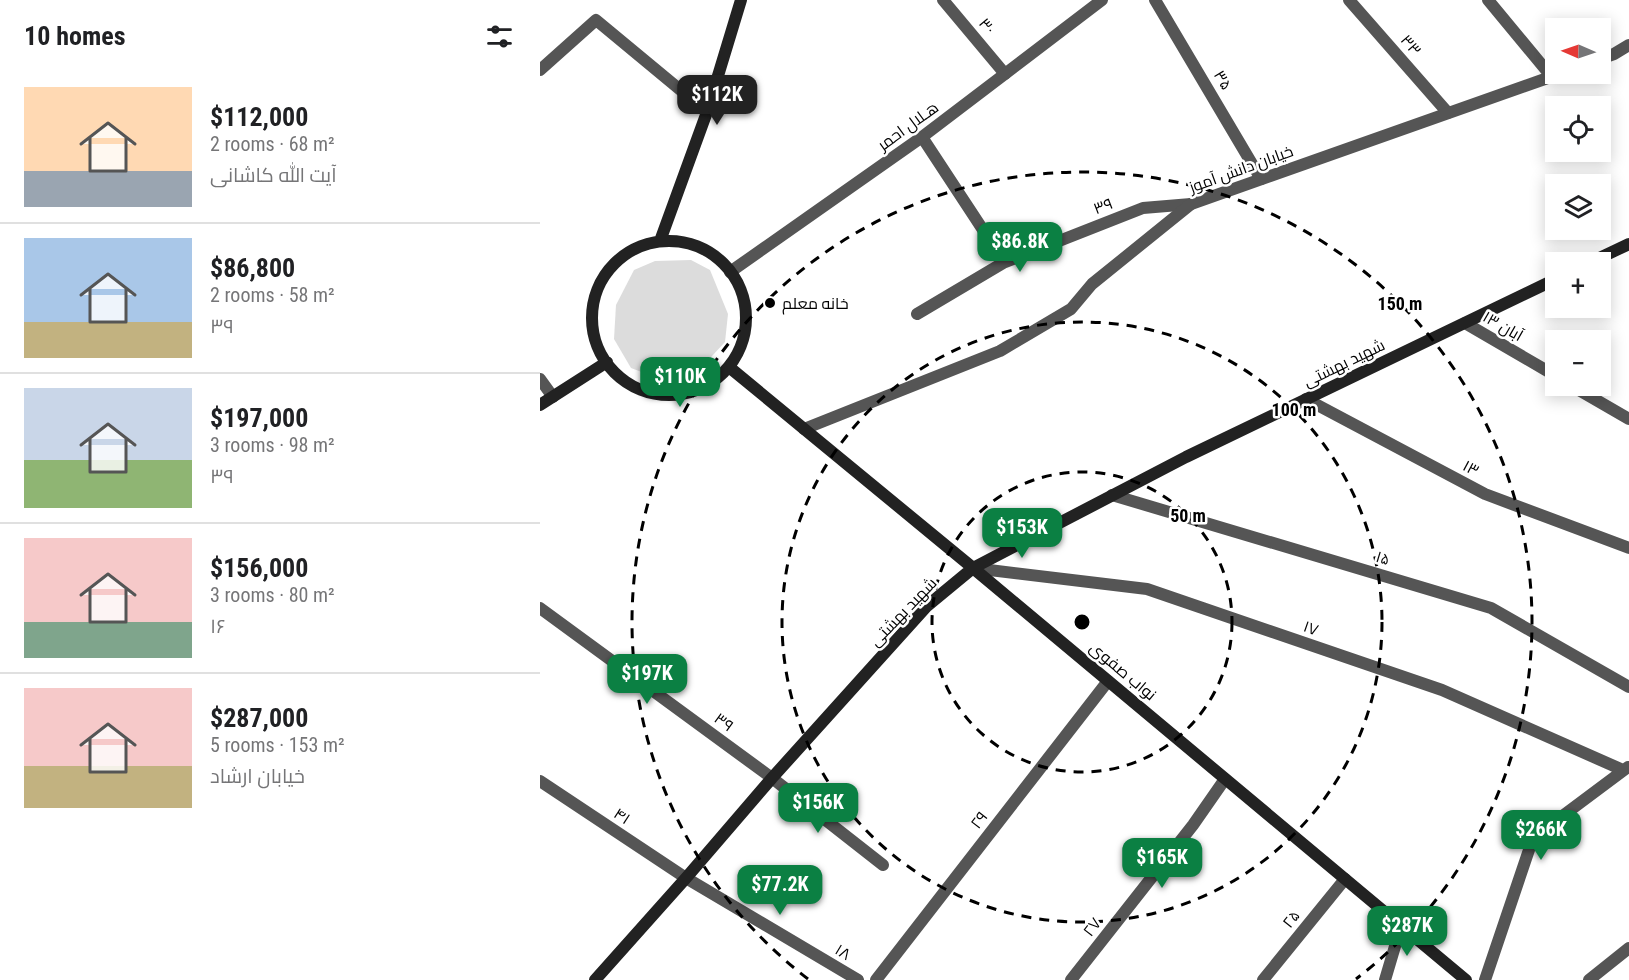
<!DOCTYPE html>
<html lang="en">
<head>
<meta charset="utf-8">
<style>
  :root { --surface:#fff; --page:#f6f6f6; --text:#202124; --muted:#757577; --line:#e0e0e0; --accent:#0b8043 }
  body { margin:0; font-family:"Roboto Condensed",Cairo,sans-serif; background:var(--page); color:var(--text); height:100vh; display:flex; flex-direction:column; font-size:22px; white-space:nowrap }
  * { box-sizing:border-box; margin:0 }
  p { font-size:20px; color:var(--muted) }
  .icon { flex:none; width:33px; height:33px; fill:none; stroke:currentColor; stroke-width:2; stroke-linecap:round; stroke-linejoin:round }
  .map { position:relative; flex:1; overflow:hidden }
  .details { display:flex; flex-direction:column; background:var(--surface); width:540px }
  .details>* { flex:none }
  .needle { width:39px; rotate:272deg }
  .buttons { position:absolute; left:1005px; top:18px; display:grid; gap:12px }
  .buttons a { display:grid; place-items:center; width:66px; height:66px; border-radius:0px; background:var(--surface); box-shadow:0 3px 15px #0003; font-size:30px }
  .price { position:absolute; translate:-50% -51px; padding:0 14px; border-radius:12px; background:var(--accent); color:#fff; font-size:20px; line-height:39px; filter:drop-shadow(0 2px 3px #0008) }
  .price::after { content:''; position:absolute; left:50%; top:36px; width:18px; height:14px; margin-left:-9px; background:inherit; clip-path:polygon(0 0,100% 0,50% 100%) }
  .price.selected { background:#222; color:#fff }
  ul { padding:0; list-style:none }
  li { display:flex; align-items:center; gap:18px; height:150px; padding:0 24px }
  li+li { border-top:2px solid var(--line) }
  li span { display:grid; place-items:center; flex:none; width:168px; height:120px; border-radius:0px; color:#555 }
  li>.icon { margin-inline-start:auto }
  span .icon { width:72px; height:72px; fill:#fffc; stroke-width:1 }
  li b { font-size:26px }
  h2 { display:flex; justify-content:space-between; align-items:center; height:72px; padding:0 24px; font-size:26px }
  main { display:flex; flex:1; min-height:0 }
  .map>svg:first-child { display:block }
  .green { fill:#dcdcdc }
  .lines { fill:none; stroke-linecap:round; stroke-linejoin:round }
  .minor { stroke:#555; stroke-width:12 }
  .tertiary { stroke:#555; stroke-width:12 }
  .secondary { stroke:#222; stroke-width:12 }
  .ring { fill:none; stroke:#000; stroke-width:3; stroke-dasharray:10 8 }
  .poi-dot { fill:#000; stroke:#fff; stroke-width:2 }
  .labels { text-anchor:middle; dominant-baseline:central; stroke-width:5; stroke-linejoin:round; paint-order:stroke }
  .street-label { font-size:16px; fill:#000; stroke:#fff }
  .poi-label { font-size:16px; fill:#000; stroke:#fff; text-anchor:start }
  .centre { fill:#000; stroke:#fff; stroke-width:3 }
  .ring-label { font-size:18px; text-anchor:middle; font-weight:bold; fill:#000; stroke:#fff; stroke-width:5; stroke-linejoin:round; paint-order:stroke }
</style>
</head>
<body>
<main>
<section class="details">
<h2>10 homes<svg class="icon" aria-label="filters" viewBox="0 0 24 24"><path d="M4 7h16M4 17h16"/><circle cx="9" cy="7" r="2"/><circle cx="15" cy="17" r="2"/></svg></h2>
<ul>
<li><span style="background:linear-gradient(#ffd9b3 70%,#9aa5b1 0)"><svg class="icon" aria-label="home" viewBox="0 0 24 24"><path d="M3 11l9-7 9 7M6 9v11h12V9"/></svg></span><div><b>$112,000</b><p>2 rooms · 68 m²</p><p>آیت الله کاشانی</p></div></li>
<li><span style="background:linear-gradient(#a9c7e8 70%,#c2b280 0)"><svg class="icon" aria-label="home" viewBox="0 0 24 24"><path d="M3 11l9-7 9 7M6 9v11h12V9"/></svg></span><div><b>$86,800</b><p>2 rooms · 58 m²</p><p>۳۹</p></div></li>
<li><span style="background:linear-gradient(#c9d6e8 60%,#8fb573 0)"><svg class="icon" aria-label="home" viewBox="0 0 24 24"><path d="M3 11l9-7 9 7M6 9v11h12V9"/></svg></span><div><b>$197,000</b><p>3 rooms · 98 m²</p><p>۳۹</p></div></li>
<li><span style="background:linear-gradient(#f6c9c9 70%,#7fa58c 0)"><svg class="icon" aria-label="home" viewBox="0 0 24 24"><path d="M3 11l9-7 9 7M6 9v11h12V9"/></svg></span><div><b>$156,000</b><p>3 rooms · 80 m²</p><p>۱۶</p></div></li>
<li><span style="background:linear-gradient(#f6c9c9 65%,#c2b280 0)"><svg class="icon" aria-label="home" viewBox="0 0 24 24"><path d="M3 11l9-7 9 7M6 9v11h12V9"/></svg></span><div><b>$287,000</b><p>5 rooms · 153 m²</p><p>خیابان ارشاد</p></div></li>
</ul>
</section>
<div class="map">
<svg width="1089" height="980" viewBox="0 0 1089 980">
  <rect width="100%" height="100%" fill="#fff"/>
  <!-- green -->
  <path class="green" d="M151,260l19,10 18,44 -3,28 -26,28 -39,9 -29,-11 -17,-29 2,-34 18,-35 21,-9z"/>
  <g class="lines">
    <!-- minor -->
    <path class="minor" d="M403,0l62,74
      M615,0l106,179
      M809,0l99,113
      M948,0l63,76
      M0,70l56,-50 111,92
      M382,137l67,102 14,24 140,-55 48,-4
      M377,314l86,-51
      M925,323l91,53
      M0,379l13,18
      M1032,386l57,33
      M766,399l179,95 144,54
      M572,495l379,113 138,79
      M433,568l174,21 295,101 181,80
      M0,608l232,170 111,87
      M0,781l146,97 172,102
      M336,980l232,-299
      M531,980l122,-155 32,-46
      M723,980l82,-101
      M845,980l16,-54
      M945,980l48,-142 95,-71
      M1049,980l40,-32"/>
    <!-- tertiary -->
    <path class="tertiary" d="M1060,59l14,-5 15,-9
      M190,272l192,-135 180,-137
      M264,429l196,-78 71,-42 21,-25 99,-80 368,-130"/>
    <!-- secondary -->
    <path class="secondary" d="M120,241l47,-129 34,-112
      M52 318a77 77 0 1 1 154 0a77 77 0 1 1-154 0Z
      M1051,262l38,-18
      M189,367l244,201 493,412
      M0,405l67,-43
      M55,980l91,-102 86,-100 155,-172 46,-38 213,-111 370,-178"/>
  </g>
  <!-- distance rings -->
  <g class="ring">
    <circle cx="542" cy="622" r="150"/>
    <circle cx="542" cy="622" r="300"/>
    <path d="M268 979A450 450 0 1 1 816 979"/>
  </g>
  <!-- markers -->
  <circle class="poi-dot" cx="230" cy="303" r="6"/>
  <g class="labels">
    <!-- street labels -->
    <g class="street-label">
      <text transform="translate(447 26) rotate(50)">۳۰</text>
      <text transform="translate(871 45) rotate(49)">۳۳</text>
      <text transform="translate(683 80) rotate(59)">۳۵</text>
      <text transform="translate(368 126) rotate(-36)">هـلال احمر</text>
      <text transform="translate(701 169) rotate(-20)">خیابان دانش آموز</text>
      <text transform="translate(563 206) rotate(-21)">۳۹</text>
      <text transform="translate(963 326) rotate(30)">۱۳ آبان</text>
      <text transform="translate(804 363) rotate(-26)">شهید بهشتی</text>
      <text transform="translate(931 468) rotate(28)">۱۳</text>
      <text transform="translate(843 558) rotate(17)">۱۵</text>
      <text transform="translate(363 612) rotate(-46)">شهید بهشتی</text>
      <text transform="translate(771 628) rotate(19)">۱۷</text>
      <text transform="translate(583 671) rotate(40)">نواب صفوی</text>
      <text transform="translate(184 722) rotate(36)">۳۹</text>
      <text transform="translate(82 816) rotate(33)">۴۱</text>
      <text transform="translate(439 820) rotate(-52)">۲۹</text>
      <text transform="translate(751 919) rotate(-51)">۲۵</text>
      <text transform="translate(552 927) rotate(-52)">۲۷</text>
      <text transform="translate(303 952) rotate(31)">۱۸</text>
    </g>
    <!-- poi labels -->
    <g class="poi-label">
      <text x="242" y="303">خانه معلم</text>
    </g>
  </g>
  <circle cx="542" cy="622" r="9" class="centre"/>
  <g class="ring-label">
    <text x="860" y="310">150 m</text>
    <text x="754" y="416">100 m</text>
    <text x="648" y="522">50 m</text>
  </g>
</svg>
<div class="buttons">
<a><svg class="needle" viewBox="-14 -14 28 28"><path d="M0-13l5 13h-10z" fill="#e53935"/><path d="M0 13l5-13h-10z" fill="#757577"/></svg></a>
<a><svg class="icon" aria-label="locate" viewBox="0 0 24 24"><circle cx="12" cy="12" r="6"/><path d="M12 2v4M12 18v4M2 12h4M18 12h4"/></svg></a>
<a><svg class="icon" aria-label="layers" viewBox="0 0 24 24"><path d="M12 4l9 5-9 5-9-5zM3 14l9 5 9-5"/></svg></a>
<a>+</a>
<a>−</a>
</div>
<b class="price selected" style="left:177px;top:126px">$112K</b>
<b class="price" style="left:480px;top:273px">$86.8K</b>
<b class="price" style="left:140px;top:408px">$110K</b>
<b class="price" style="left:482px;top:559px">$153K</b>
<b class="price" style="left:107px;top:705px">$197K</b>
<b class="price" style="left:278px;top:834px">$156K</b>
<b class="price" style="left:1001px;top:861px">$266K</b>
<b class="price" style="left:622px;top:889px">$165K</b>
<b class="price" style="left:240px;top:916px">$77.2K</b>
<b class="price" style="left:867px;top:957px">$287K</b>
</div>
</main>
</body>
</html>
